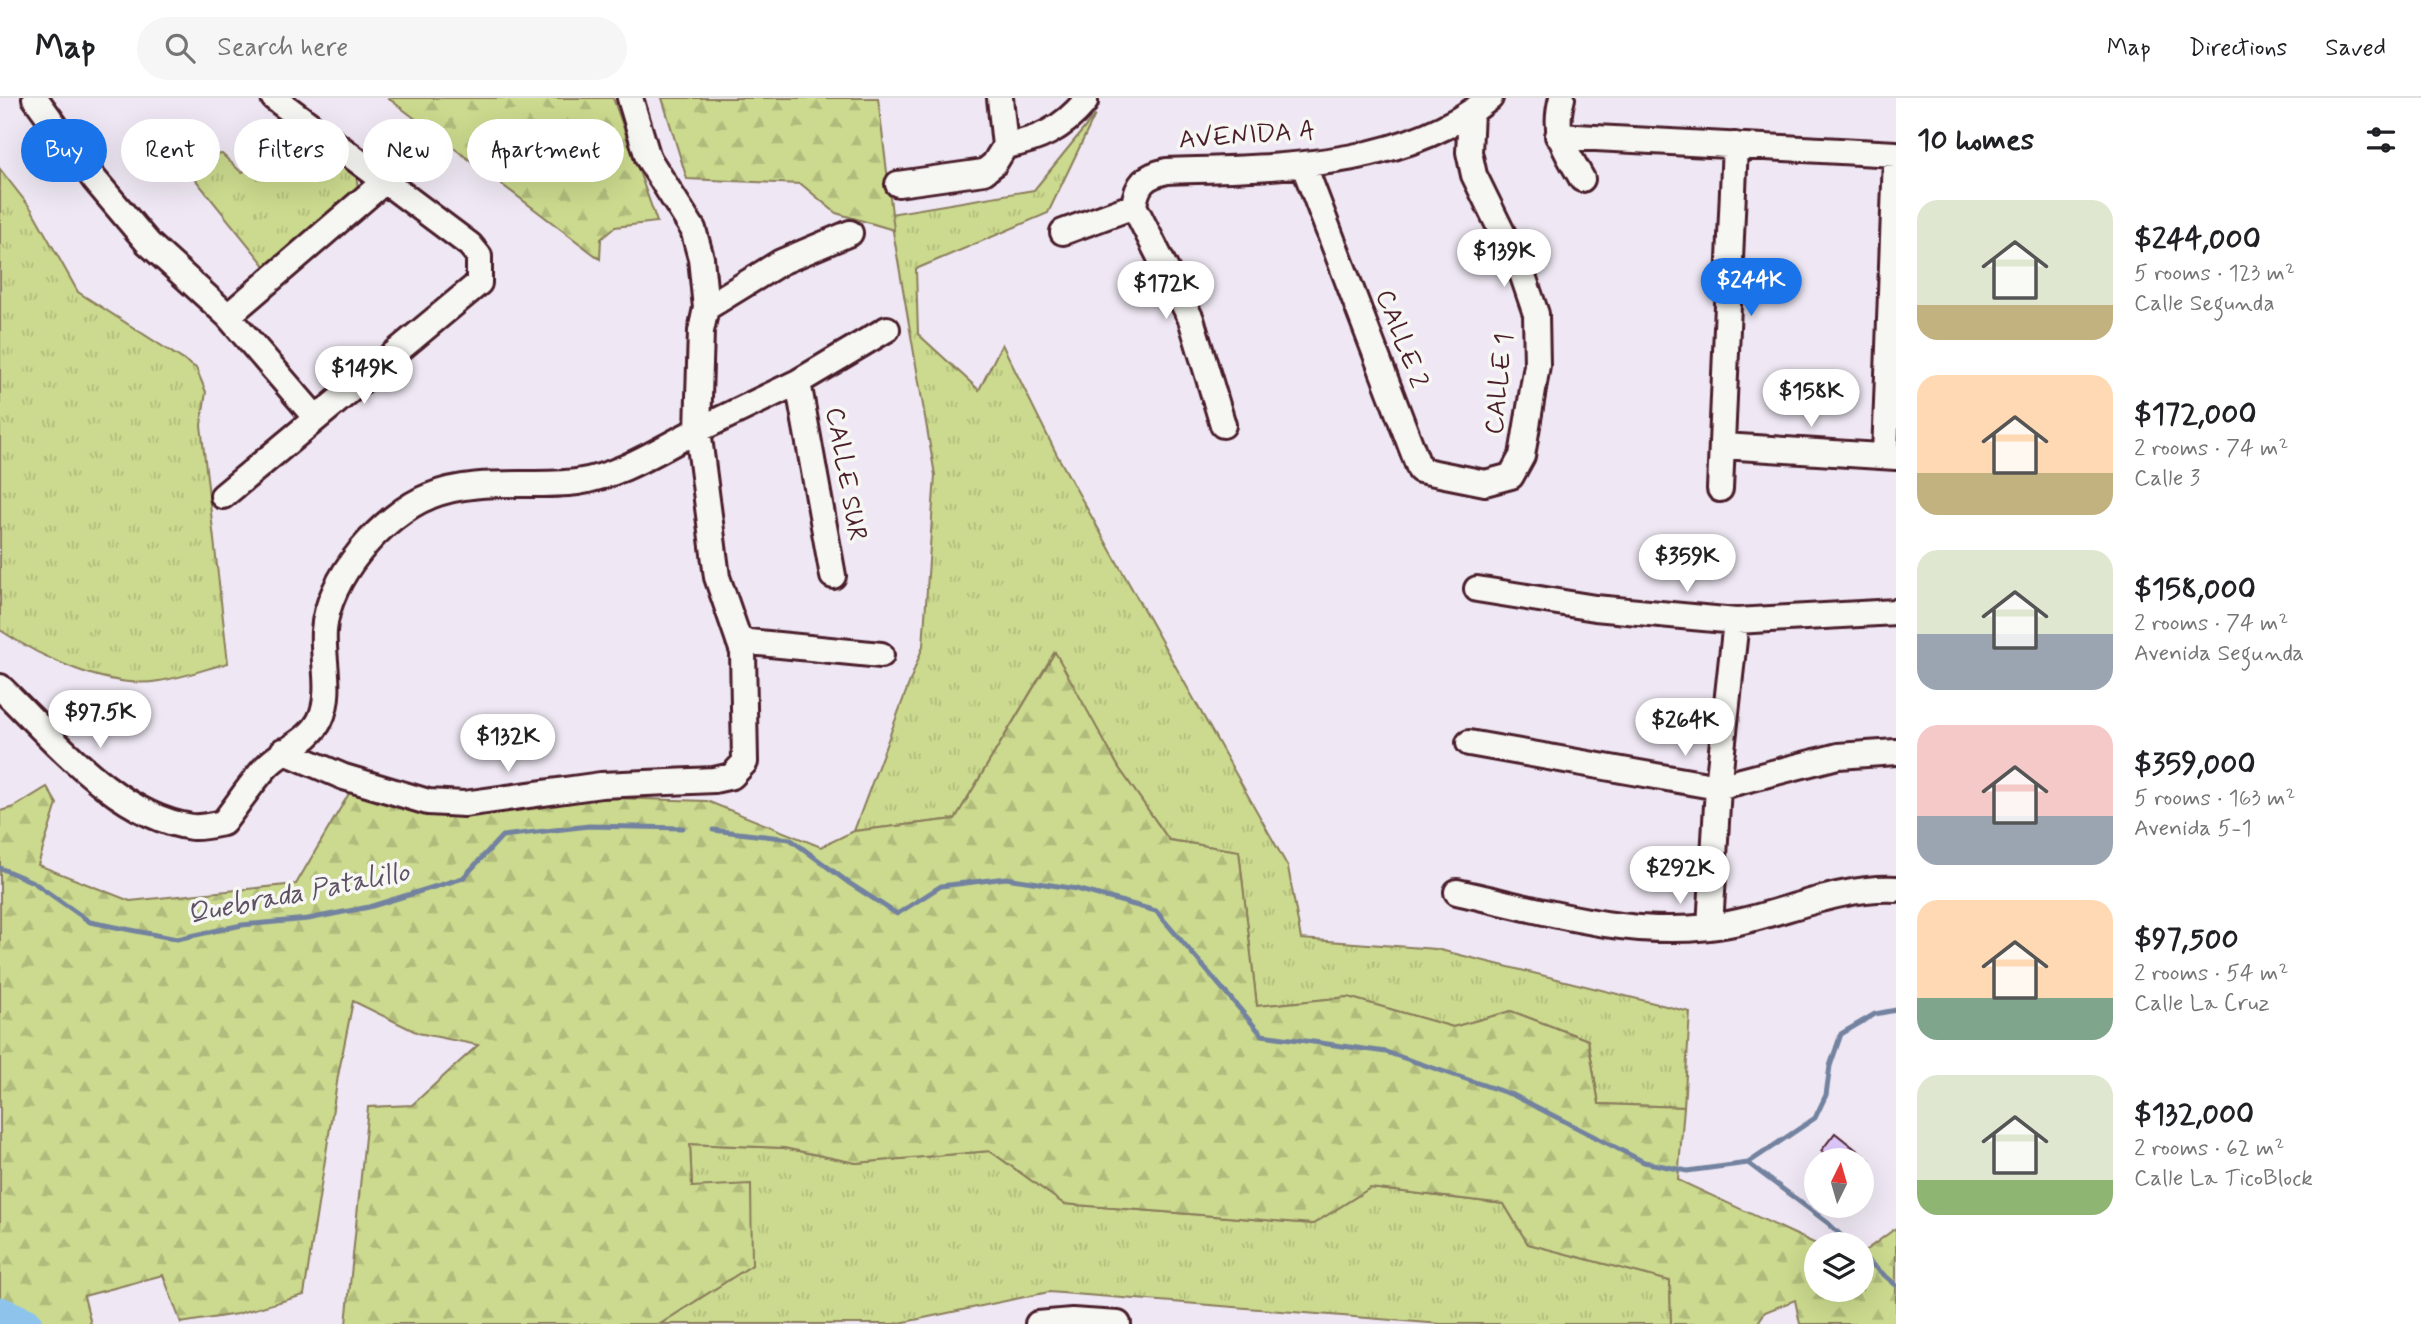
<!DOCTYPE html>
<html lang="en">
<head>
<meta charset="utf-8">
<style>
  :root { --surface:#fff; --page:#f6f6f6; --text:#202124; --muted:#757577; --line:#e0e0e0; --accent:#1a73e8 }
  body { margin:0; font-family:Mynerve,sans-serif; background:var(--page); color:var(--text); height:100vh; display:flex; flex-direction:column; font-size:26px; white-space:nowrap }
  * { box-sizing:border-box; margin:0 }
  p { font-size:23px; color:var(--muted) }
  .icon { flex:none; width:38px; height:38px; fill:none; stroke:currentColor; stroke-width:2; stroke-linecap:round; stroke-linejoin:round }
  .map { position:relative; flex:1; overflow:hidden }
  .sheet { display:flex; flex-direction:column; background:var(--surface); width:525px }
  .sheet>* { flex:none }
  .top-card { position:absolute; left:21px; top:21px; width:665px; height:63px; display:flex; gap:14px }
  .needle { width:46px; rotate:5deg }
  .buttons { position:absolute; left:1804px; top:1050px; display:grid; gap:14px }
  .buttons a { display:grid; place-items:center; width:70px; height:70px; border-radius:50%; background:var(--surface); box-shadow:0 7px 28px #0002; font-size:35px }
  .price { position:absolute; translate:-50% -60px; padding:0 16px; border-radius:24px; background:#fff; color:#222; font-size:23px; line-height:46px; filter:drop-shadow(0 2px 4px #0008) }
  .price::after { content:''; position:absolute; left:50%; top:42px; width:21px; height:16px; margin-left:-10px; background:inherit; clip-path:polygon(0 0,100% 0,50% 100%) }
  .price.selected { background:var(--accent); color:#fff }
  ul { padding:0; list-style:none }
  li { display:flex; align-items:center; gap:21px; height:175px; padding:0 21px }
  li span { display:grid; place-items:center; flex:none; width:196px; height:140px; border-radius:21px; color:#555 }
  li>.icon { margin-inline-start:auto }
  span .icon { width:84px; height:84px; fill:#fffc; stroke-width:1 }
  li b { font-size:30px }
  h2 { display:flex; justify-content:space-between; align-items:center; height:84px; padding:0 21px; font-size:30px }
  .pill { padding:0 24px; border-radius:32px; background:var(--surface); box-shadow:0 7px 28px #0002; font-size:24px; line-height:63px }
  .pill.selected { background:var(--accent); color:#fff }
  header { display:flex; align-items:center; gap:42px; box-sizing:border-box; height:98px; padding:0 35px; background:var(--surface); border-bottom:2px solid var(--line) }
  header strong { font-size:33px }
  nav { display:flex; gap:38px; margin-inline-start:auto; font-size:24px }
  .search { width:490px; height:63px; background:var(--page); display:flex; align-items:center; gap:18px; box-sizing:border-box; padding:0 24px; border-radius:38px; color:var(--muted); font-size:26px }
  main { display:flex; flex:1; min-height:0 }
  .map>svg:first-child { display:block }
  .grass { fill:url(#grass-tufts); stroke:#8a7c5c; stroke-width:2 }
  .forest { fill:url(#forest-firs); stroke:#8a7c5c; stroke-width:2 }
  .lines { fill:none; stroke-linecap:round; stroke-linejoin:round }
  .stream { stroke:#73829f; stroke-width:5 }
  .river { stroke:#8ec4ec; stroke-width:33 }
  .building { fill:#dec9fa; stroke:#4a1f2b; stroke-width:2 }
  .minor-casing { stroke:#4a1f2b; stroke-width:30 }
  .minor { stroke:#f6f6f2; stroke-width:24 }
  .labels { text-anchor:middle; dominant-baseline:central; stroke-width:7; stroke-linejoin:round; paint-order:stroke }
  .street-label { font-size:26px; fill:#4a1f2b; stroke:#f6f6f2 }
  .water-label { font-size:28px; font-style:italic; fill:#5e5165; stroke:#f6f6f2 }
</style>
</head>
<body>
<header>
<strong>Map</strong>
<div class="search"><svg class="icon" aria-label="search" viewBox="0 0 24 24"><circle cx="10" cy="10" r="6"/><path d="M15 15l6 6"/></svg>Search here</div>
<nav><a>Map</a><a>Directions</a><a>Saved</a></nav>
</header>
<main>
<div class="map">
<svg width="1896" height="1226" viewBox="0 0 1896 1226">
  <defs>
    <pattern id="grass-tufts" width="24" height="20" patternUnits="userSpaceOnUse" patternTransform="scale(1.75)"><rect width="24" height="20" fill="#cbda8e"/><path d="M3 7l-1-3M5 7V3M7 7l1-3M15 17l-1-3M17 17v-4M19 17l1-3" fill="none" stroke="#b0bb7b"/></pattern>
    <pattern id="forest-firs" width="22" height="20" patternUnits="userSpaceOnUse" patternTransform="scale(1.75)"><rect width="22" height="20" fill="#cbda8e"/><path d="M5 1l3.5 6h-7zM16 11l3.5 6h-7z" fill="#b0bb7b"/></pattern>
  </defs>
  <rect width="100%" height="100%" fill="#efe8f4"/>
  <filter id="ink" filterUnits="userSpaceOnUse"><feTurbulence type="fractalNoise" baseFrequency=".0143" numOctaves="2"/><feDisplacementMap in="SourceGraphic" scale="14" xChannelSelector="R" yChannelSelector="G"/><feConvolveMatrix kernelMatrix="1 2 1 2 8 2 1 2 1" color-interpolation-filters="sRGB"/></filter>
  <g filter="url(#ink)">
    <!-- grass -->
    <path class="grass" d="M1095,17l-47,98 -132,56 2,65 61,56 23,-46 55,111 231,412 13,72 135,10 254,63 -6,95 -85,-3 -11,-64 -77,-29 -58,16 -105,-30 -91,9 -18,-155 -70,-11 -50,-72 -65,-115 -99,166 -101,12 69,-185 12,-171 -45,-261 144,-24z
      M292,29l64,47 2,14 -92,79 -88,-109 44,-4 20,19z
      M0,71l32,41 46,82 118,76 10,24 -5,33 27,238c-23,6 -46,15 -69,18 -50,9 -119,-24 -159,-51z
      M690,1046l94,4 72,15 134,-12 74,53 249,20 57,-36 134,16 24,40 142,37 1,43h-230l-392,-32 -154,32h-235l92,-59 -60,-78z"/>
    <!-- forest -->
    <path class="forest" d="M388,0h225l44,124 -42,5 -14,12 -1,20z
      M662,0h216l16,132 -58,-17 -35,-29 -114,-5z
      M1055,554l64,116 50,72 70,11 18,155 91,-9 105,30 58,-16 77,29 11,64 85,3 -6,73 138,64v46h46v-37l34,-25v96h-96l-5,-24 -30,12 -8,12h-86l-1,-43 -142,-37 -24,-40 -134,-16 -57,36 -249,-20 -74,-53 -134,12 -72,-15 -94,-4 2,43 59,-3 1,81 -92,59h-314l22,-217 44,-2 66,-60 -60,-12 -65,-32 -15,75 -34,219 -67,19 -56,9 -18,-48 -79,21 7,28h-91v-513l14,-4 33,-20 10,17 -19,61 92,36 166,-17 55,-94 356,11 114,46 33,-16 101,-12z"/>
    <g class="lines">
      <!-- stream -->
      <path class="stream" d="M713,732l77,9 59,44 48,31 44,-28 65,-8 71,11 79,22 106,124 124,17 127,43 131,67 43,9 61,-8 67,-45 11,-23 4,-29 11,-32 34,-20 21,-4
        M0,770l33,14 57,40 87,17 65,-14 66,-6 61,-12 94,-29 39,-42 87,-10 94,2
        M1748,1065l80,60 22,21
        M1862,1158l34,29"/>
      <!-- river -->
      <path class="river" d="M0,1215l26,11"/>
    </g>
    <!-- building -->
    <path class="building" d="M1835,1035l34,27 -7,8v-8h-29l-12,-9z"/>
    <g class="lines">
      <defs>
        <path id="minor" d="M35,0l59,81 54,64 80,73 87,101
          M1000,0l5,48
          M1562,0c-10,37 3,50 20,81
          M1558,38l338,18
          M1005,48c34,-6 57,-17 80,-44l-1,-4
          M1304,68l116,304 65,13 26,-7 11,-20 15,-91 -1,-51 -14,-41 -48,-98 -5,-23 2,-39
          M898,86l86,-12 10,-8 11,-18
          M1134,108l57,113 32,106
          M1063,134l71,-26c3,-23 11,-30 33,-35 108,-4 234,-1 323,-73
          M706,210l75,-46 69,-29
          M228,218l157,-135
          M798,284l35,194
          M1723,348l173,11
          M1885,358l11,-299
          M1720,391l15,-344
          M223,398l256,-213v-27l-9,-11 -196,-147
          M1477,491l118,19 141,13 160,-9
          M739,543l142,14
          M0,589c52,50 117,130 192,140 9,1 21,-2 31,-4 14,-18 27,-38 42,-55 16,-18 44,-26 55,-48 13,-27 2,-60 4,-89 3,-52 58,-116 106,-135 45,-19 100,-8 147,-14 43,-6 83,-33 121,-52l3,-99 5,-23 -5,-50 -8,-29 -45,-71 -18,-60
          M1469,645l249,44 120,-31 58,-4
          M283,653l61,26 84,25 36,2 137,-19 113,-5 18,-4 13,-14 -2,-110 -26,-75 -19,-147 100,-48 89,-53
          M1457,794c83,18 166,45 252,35 63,-7 122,-41 187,-38
          M1710,829l8,-140 18,-166
          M1038,1226l34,-3 46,3"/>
      </defs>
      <!-- minor casing -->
      <use href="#minor" class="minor-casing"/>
      <!-- minor -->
      <use href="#minor" class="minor"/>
    </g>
  </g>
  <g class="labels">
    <!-- street labels -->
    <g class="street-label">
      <text transform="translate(1247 38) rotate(-4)">AVENIDA A</text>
      <text transform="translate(1401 241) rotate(69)">CALLE 2</text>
      <text transform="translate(1500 286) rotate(-84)">CALLE 1</text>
      <text transform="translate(845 376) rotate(80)">CALLE SUR</text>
    </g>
    <!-- water labels -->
    <g class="water-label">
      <text transform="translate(298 796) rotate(-11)">Quebrada Patalillo</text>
    </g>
  </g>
</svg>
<div class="buttons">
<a><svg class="needle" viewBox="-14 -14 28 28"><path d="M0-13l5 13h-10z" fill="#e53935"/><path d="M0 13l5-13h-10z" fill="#757577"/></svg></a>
<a><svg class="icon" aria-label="layers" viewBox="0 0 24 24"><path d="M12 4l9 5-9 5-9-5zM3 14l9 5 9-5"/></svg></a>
</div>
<b class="price" style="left:1504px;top:191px">$139K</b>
<b class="price selected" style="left:1751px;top:220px">$244K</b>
<b class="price" style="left:1166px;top:223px">$172K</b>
<b class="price" style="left:364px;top:308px">$149K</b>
<b class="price" style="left:1811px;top:331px">$158K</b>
<b class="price" style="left:1687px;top:496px">$359K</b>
<b class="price" style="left:100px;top:652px">$97.5K</b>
<b class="price" style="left:1685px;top:660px">$264K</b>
<b class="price" style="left:508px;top:676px">$132K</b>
<b class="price" style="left:1680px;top:808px">$292K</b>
<div class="top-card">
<a class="pill selected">Buy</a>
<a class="pill">Rent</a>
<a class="pill">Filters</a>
<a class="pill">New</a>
<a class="pill">Apartment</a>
</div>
</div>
<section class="sheet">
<h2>10 homes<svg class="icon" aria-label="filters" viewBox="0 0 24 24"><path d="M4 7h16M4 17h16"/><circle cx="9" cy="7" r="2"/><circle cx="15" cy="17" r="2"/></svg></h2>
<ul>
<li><span style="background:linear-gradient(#dfe7d0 75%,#c2b280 0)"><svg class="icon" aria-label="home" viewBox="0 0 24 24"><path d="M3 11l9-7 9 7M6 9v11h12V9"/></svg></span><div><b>$244,000</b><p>5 rooms · 123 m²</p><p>Calle Segunda</p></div></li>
<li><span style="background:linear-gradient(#ffd9b3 70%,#c2b280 0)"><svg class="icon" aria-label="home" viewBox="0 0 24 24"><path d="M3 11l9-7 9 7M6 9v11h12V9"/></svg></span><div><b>$172,000</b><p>2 rooms · 74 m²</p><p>Calle 3</p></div></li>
<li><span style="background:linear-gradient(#dfe7d0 60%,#9aa5b1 0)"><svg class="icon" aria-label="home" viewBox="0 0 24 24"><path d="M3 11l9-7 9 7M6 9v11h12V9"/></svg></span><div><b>$158,000</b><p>2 rooms · 74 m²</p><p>Avenida Segunda</p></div></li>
<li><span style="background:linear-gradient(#f6c9c9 65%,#9aa5b1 0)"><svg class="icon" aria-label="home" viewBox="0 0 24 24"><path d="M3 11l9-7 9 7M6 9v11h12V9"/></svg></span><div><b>$359,000</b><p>5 rooms · 163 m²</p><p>Avenida 5-1</p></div></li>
<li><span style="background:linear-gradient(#ffd9b3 70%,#7fa58c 0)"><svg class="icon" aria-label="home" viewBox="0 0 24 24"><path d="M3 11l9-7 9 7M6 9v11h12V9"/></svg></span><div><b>$97,500</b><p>2 rooms · 54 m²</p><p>Calle La Cruz</p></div></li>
<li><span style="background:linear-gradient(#dfe7d0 75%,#8fb573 0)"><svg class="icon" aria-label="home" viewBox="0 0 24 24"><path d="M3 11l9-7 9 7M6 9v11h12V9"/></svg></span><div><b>$132,000</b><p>2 rooms · 62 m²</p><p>Calle La TicoBlock</p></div></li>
</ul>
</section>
</main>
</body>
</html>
